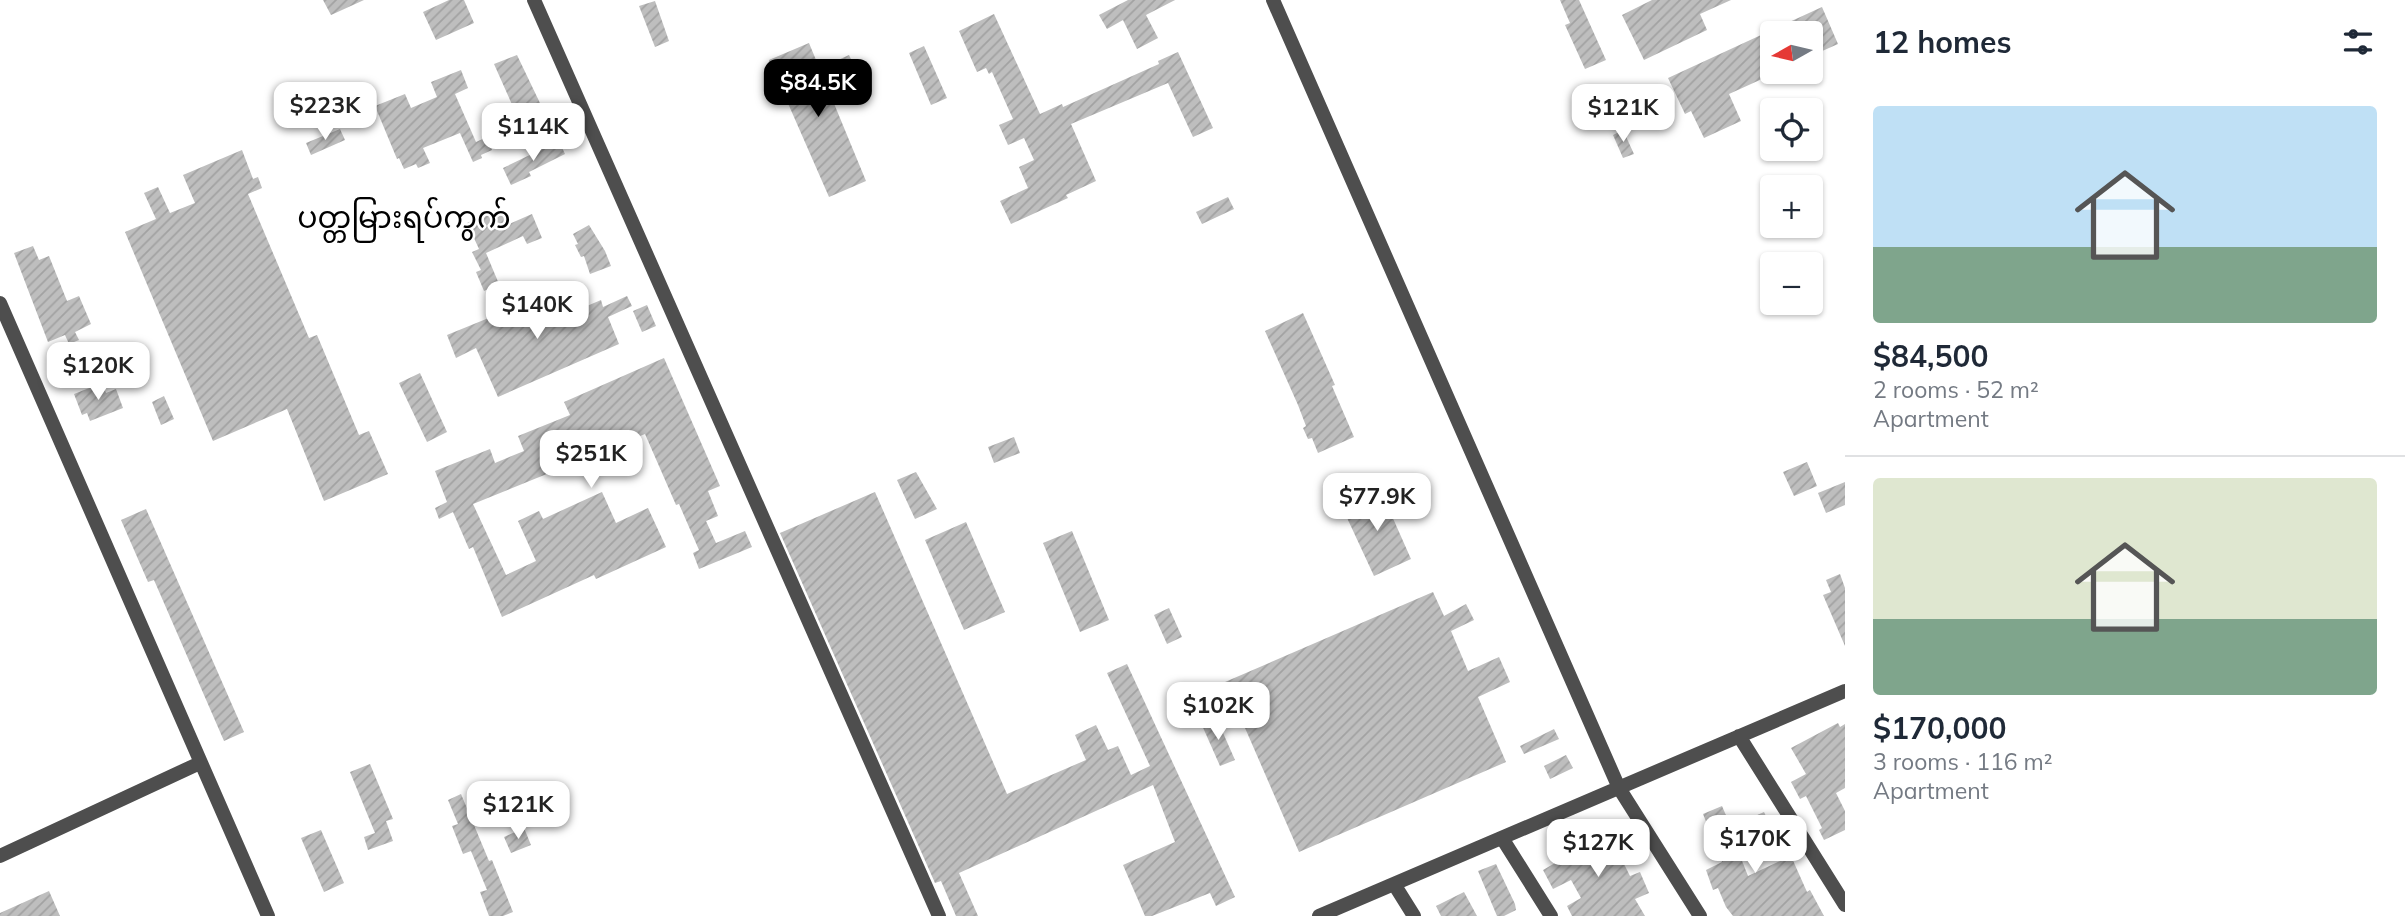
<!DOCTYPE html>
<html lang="en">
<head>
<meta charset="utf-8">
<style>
  :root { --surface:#fff; --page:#f6f6f7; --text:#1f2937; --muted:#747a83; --line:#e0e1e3; --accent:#000 }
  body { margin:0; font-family:Mulish,"Noto Sans Myanmar",sans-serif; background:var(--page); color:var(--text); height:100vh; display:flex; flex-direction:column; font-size:26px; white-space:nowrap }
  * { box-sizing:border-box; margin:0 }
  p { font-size:23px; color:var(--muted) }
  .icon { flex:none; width:38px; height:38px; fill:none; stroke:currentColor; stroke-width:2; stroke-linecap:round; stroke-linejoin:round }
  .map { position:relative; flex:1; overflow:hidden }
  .drawer { display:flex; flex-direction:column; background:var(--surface); width:560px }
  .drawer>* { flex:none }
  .needle { width:46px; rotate:262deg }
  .controls { position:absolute; left:1760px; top:21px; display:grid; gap:14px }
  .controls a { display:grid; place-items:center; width:63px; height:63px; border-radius:7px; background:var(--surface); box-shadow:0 2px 5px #0004; font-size:35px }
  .price { position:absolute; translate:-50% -60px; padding:0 16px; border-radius:14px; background:#fff; color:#222; font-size:23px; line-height:46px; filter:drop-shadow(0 2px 4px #0008) }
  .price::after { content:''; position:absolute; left:50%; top:42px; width:21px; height:16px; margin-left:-10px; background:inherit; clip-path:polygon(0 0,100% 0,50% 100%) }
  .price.selected { background:var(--accent); color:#fff }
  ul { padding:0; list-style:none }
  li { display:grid; align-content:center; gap:14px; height:371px; padding:0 28px }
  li+li { border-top:2px solid var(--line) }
  li span { display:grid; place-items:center; height:217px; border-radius:7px; color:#555 }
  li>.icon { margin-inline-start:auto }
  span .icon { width:126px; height:126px; fill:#fffc; stroke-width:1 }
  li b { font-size:30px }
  h2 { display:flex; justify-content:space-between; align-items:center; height:84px; padding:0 28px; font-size:30px }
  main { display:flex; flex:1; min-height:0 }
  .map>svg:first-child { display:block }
  .building { fill:url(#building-hatch) }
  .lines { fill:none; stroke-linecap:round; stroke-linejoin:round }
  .minor { stroke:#4e4e4e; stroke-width:14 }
  .labels { text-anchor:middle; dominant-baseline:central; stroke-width:5; stroke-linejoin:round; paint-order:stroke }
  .quarter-label { font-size:30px; fill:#000; stroke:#fff }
</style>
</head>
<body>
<main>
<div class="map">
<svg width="1845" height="916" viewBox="0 0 1845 916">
  <defs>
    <pattern id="building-hatch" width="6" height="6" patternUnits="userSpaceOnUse" patternTransform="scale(1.75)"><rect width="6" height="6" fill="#bebebe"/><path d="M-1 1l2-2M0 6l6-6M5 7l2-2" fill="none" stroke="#a2a2a2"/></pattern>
  </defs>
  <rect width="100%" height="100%" fill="#fff"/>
  <!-- building -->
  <path class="building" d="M323,0h41l-33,15z
    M449,0h15l10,23 -38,17 -13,-28z
    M1128,0h47l-29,15 12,23 -21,11 -14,-29 -16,9 -8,-14z
    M1560,0h19l27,60 -21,9 -20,-44 5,-2z
    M1652,0h79l-31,14 7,16 -63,30 -22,-45z
    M655,1l14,40 -14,6 -16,-41z
    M1822,7l16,37 -27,12v-23h-38v41l-44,20 12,27 -37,17 -13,-27 -6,3 -17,-36z
    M994,14l46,100 22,-10 1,3 96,-43 -1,-3 20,-9 35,76 -20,9 -25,-54 -97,41 25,57 -30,14 2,3 -57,26 -11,-23 28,-13 -9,-21 15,-7 -10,-22 -16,7 -9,-20 14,-6 -21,-47 -3,2 -3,-6 -9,4 -18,-41z
    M809,43l57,138 -37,16 -60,-137z
    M924,46l23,52 -16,7 -22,-52z
    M517,55l33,69 -20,9 -14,-26 -2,2 -20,-45z
    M849,55l18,37 -12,7 -19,-38z
    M461,70l7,18 -13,6 21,48 11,-5 5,13 -11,5 1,3 -9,4 -13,-29 -37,15 7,15 -12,5 -2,-4 -12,5 -5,-11 -2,1 -22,-53 30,-12 6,14 26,-11 -6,-15z
    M1607,87l9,21 -12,6 -10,-22z
    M340,129l5,11 -34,15 -5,-12z
    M1623,130l11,24 -11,4 -10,-23z
    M559,141l6,13 -36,18 2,4 -20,9 -8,-17z
    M242,150l11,29 5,-2 4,11 -14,6 61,144 8,-3 42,100 10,-4 19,43 -64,27 -37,-92 -74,32 -88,-209 31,-13 -12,-26 14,-6 12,26 25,-10 -12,-28z
    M1228,197l6,12 -32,15 -6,-12z
    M500,208l7,17 25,-11 10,24 -15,6 -4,-8 -37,17 13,31 -15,7 -8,-19 5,-2 -9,-18 7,-3 -12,-26z
    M589,225l16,26 6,15 -21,8 -6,-18 -3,1 -6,-12 3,-1 -5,-10z
    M33,246l6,14 10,-4 18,45 12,-5 12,28 -16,8 4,8 -10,4 -4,-9 -17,7 -34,-89z
    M532,293l15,30 54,-23 2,7 24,-11 5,10 -24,11 11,27 -121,53 -22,-49 -20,10 -9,-23 71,-29 -2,-5z
    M647,305l9,21 -14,6 -9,-21z
    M1303,313l32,72 -3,1 22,51 -36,16 -6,-15 -4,1 -5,-11 3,-2 -8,-21 -33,-74z
    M664,358l56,128 -12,5 10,25 -12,5 10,22 29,-12 7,16 -53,22 -6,-16 6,-3 -20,-46 -3,1 -31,-71 -172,70 33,71 30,-14 -18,-40 21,-10 4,8 59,-27 14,31 32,-15 18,39 -70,32 -2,-4 -92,42 -29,-70 -4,2 -16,-37 -14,7 -4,-11 12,-6 -12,-31 55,-22 5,14 29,-12 -6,-15 52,-21 -6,-13z
    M420,373l27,59 -20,10 -28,-59z
    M102,383l4,10 10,-4 7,19 -33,13 -3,-8 -5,2 -8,-21z
    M164,396l10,23 -13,6 -9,-23z
    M1014,437l6,16 -26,10 -6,-16z
    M1807,462l10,24 -23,10 -11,-24z
    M916,472l21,37 -22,10 -18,-39z
    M1845,482v23l-19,8 -8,-20z
    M1380,489l31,70 -37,17 -32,-69z
    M875,492l132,302 79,-34 -11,-25 21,-10 12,25 10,-4 13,29 19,-9 -43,-93 20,-9 108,233 -19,9 -6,-13 -58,23h-7l-22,-51 52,-23 -22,-57 -194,88 19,43h-22l-15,-35 -6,2 -155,-350z
    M146,509l98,223 -20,9 -70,-161 -6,2 -27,-62z
    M966,522l39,90 -41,18 -39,-90z
    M1072,531l37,89 -29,12 -37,-89z
    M1840,574l5,14v58l-22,-51 8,-3 -5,-12z
    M1433,592l11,24 22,-12 8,16 -23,11 17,40 31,-14 11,25 -32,15 28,65 -207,90 -74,-170z
    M1169,608l13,29 -15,7 -13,-29z
    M1216,717l19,43 -15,6 -19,-43z
    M1838,723l2,4 5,-3v64l-9,5 9,18v19l-21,10 -5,-10 3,-2 -16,-32 -6,3 -9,-17 15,-8 -15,-26z
    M1554,729l5,10 -35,15 -4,-8z
    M1566,755l7,13 -23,11 -6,-13z
    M370,764l23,55 -7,2 7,20 -25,9 -4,-13 11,-4 -25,-61z
    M461,794l28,67 3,-1 21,52 -10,4h-14l-9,-24 7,-2 -16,-39 -8,3 -11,-28 6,-2 -10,-24z
    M1722,806l9,21 33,-15 7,14 -36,17 13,33 43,-20 16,36 3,-2 14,26h-91l-7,-9 -8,-19 -5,2 -7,-20 16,-8 -19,-48z
    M524,828l7,17 -20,8 -7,-16z
    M1606,828l24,48 10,-4 9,21 -14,6 10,17h-73l-5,-10 14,-8 -10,-18 -18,9 -10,-19 19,-11 -4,-7z
    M321,830l23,53 -20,9 -23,-54z
    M1496,864l19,40 1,6 -12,6h-7l-19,-45z
    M49,891l11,25h-60v-3z
    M1464,892l13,24h-36l-5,-10z"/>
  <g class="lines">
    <!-- minor -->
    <path class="minor" d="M534,0l405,916
      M1273,0l346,788 81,128
      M0,303l268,613
      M1739,736l106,169
      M1502,838l49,78
      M0,856l200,-93
      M1394,884l20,32
      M1319,916l526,-225"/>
  </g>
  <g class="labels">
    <!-- quarter labels -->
    <g class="quarter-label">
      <text x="404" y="217">ပတ္တမြားရပ်ကွက်</text>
    </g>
  </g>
</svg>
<div class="controls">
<a><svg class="needle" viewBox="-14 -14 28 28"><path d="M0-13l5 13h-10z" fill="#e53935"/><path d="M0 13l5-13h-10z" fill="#747a83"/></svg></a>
<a><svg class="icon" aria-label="locate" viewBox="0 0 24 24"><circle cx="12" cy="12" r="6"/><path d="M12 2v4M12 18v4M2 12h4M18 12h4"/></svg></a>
<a>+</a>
<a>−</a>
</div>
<b class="price selected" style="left:818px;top:119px">$84.5K</b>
<b class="price" style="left:325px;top:142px">$223K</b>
<b class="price" style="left:1623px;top:144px">$121K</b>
<b class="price" style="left:533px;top:163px">$114K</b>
<b class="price" style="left:537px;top:341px">$140K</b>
<b class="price" style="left:98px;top:402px">$120K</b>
<b class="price" style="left:591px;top:490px">$251K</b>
<b class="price" style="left:1377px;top:533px">$77.9K</b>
<b class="price" style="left:1218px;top:742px">$102K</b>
<b class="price" style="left:518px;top:841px">$121K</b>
<b class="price" style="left:1755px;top:875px">$170K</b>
<b class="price" style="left:1598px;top:879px">$127K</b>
</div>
<section class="drawer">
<h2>12 homes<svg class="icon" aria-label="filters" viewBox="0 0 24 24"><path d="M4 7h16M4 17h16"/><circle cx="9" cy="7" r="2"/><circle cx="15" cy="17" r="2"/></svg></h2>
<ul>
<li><span style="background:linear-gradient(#bfe0f5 65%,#7fa58c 0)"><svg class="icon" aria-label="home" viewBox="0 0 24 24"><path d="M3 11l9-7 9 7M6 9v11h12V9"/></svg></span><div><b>$84,500</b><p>2 rooms · 52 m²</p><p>Apartment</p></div></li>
<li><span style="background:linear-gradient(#dfe7d0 65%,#7fa58c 0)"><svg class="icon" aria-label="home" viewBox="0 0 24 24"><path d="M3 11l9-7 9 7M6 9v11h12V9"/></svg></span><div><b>$170,000</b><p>3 rooms · 116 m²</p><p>Apartment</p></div></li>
</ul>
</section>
</main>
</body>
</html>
